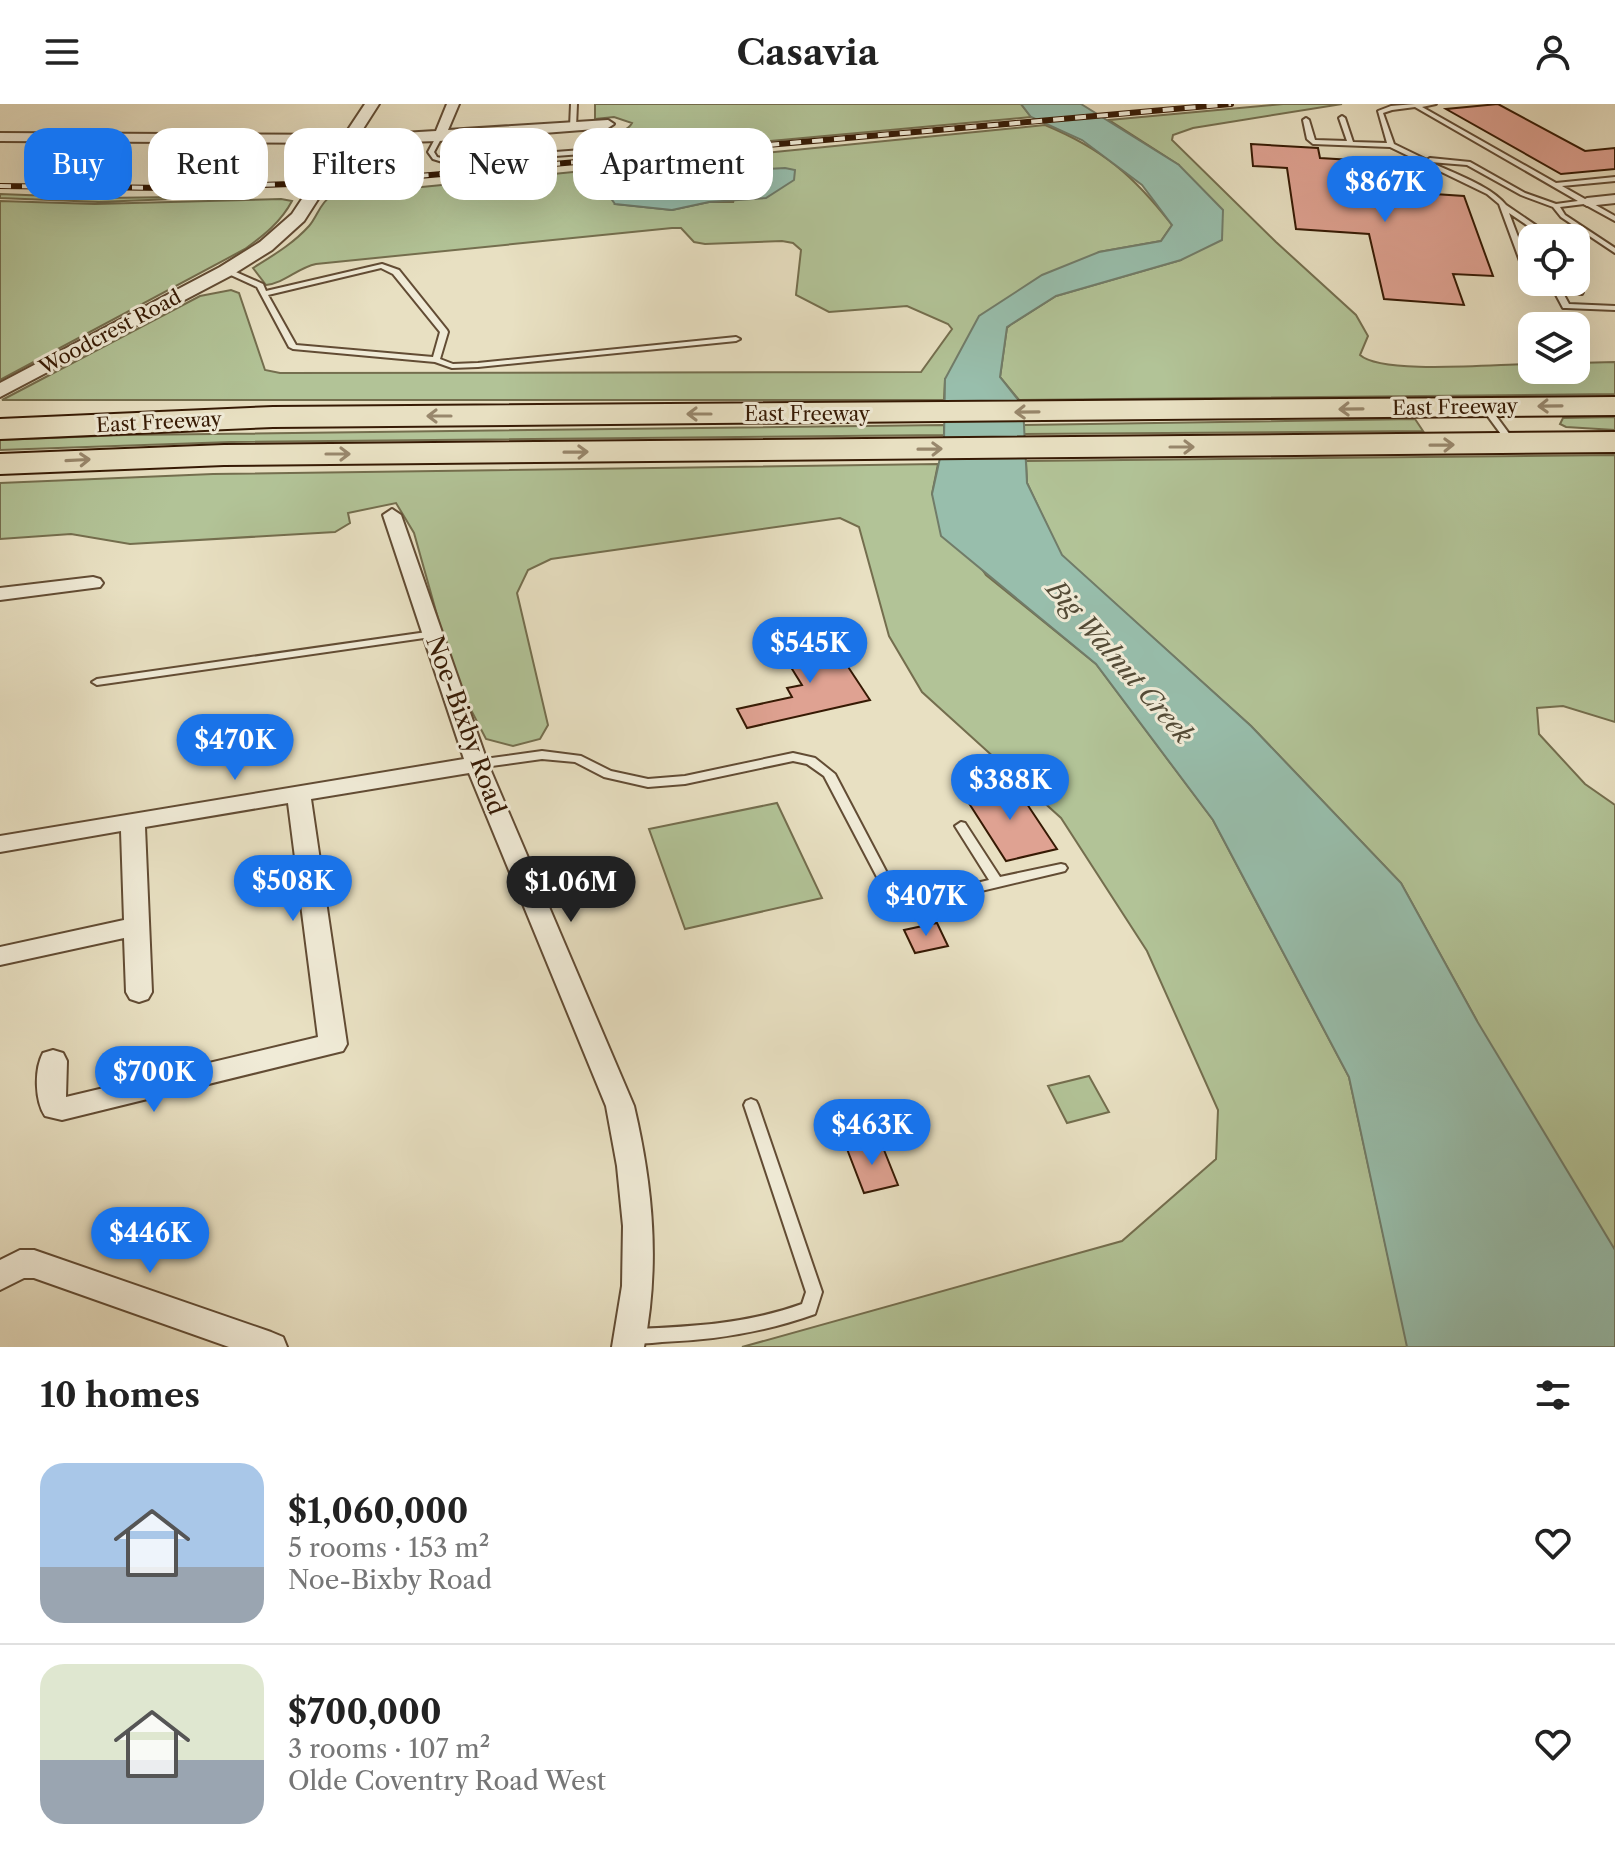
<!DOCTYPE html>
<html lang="en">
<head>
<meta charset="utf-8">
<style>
  :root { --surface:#fff; --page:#f2f2f2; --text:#222; --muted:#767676; --line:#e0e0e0; --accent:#1a73e8 }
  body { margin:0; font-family:"Libre Caslon Text",serif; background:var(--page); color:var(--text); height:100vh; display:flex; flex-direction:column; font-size:30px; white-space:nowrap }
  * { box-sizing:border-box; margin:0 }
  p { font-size:26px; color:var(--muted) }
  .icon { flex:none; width:44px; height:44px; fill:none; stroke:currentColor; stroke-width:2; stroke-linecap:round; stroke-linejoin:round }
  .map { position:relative; height:1243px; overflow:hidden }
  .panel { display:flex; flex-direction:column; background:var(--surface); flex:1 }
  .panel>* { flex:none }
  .banner { position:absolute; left:24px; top:24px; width:800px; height:72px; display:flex; gap:16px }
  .controls { position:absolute; left:1518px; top:120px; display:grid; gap:16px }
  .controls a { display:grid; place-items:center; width:72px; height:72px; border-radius:16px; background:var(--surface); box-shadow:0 8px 32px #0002; font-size:40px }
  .price { position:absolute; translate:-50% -68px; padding:0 18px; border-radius:28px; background:var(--accent); color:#fff; font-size:26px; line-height:52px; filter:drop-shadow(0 2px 4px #0008) }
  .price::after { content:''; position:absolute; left:50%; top:48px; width:24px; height:18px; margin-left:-12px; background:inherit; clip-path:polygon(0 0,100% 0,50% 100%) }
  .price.active { background:#222; color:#fff }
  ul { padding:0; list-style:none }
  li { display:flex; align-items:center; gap:24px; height:200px; padding:0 40px }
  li+li { border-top:2px solid var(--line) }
  li span { display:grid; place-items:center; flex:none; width:224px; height:160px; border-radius:24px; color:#555 }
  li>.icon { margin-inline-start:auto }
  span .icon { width:96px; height:96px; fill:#fffc; stroke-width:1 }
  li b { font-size:34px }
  h2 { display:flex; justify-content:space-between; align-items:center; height:96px; padding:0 40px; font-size:34px }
  .tag { padding:0 28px; border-radius:24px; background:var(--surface); box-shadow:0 8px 32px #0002; font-size:28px; line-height:72px }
  .tag.active { background:var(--accent); color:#fff }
  header { display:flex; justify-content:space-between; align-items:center; height:104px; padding:0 40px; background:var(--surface); font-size:36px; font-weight:700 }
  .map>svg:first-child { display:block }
  .green { fill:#b2c397; stroke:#746e4e; stroke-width:2; fill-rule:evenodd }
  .water { fill:#98beac; stroke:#717c69; stroke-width:2 }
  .building { fill:#dfa292; stroke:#361a04; stroke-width:2 }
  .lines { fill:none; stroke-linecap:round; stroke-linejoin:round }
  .service-casing { stroke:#624c34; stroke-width:4 }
  .minor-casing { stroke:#624c34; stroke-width:4 }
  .tertiary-casing { stroke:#624c34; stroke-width:4 }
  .motorway-casing { stroke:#361a04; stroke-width:4 }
  .service { fill:#f0ebd7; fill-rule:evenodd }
  .minor { fill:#f0ebd7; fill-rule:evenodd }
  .tertiary { fill:#f0ebd7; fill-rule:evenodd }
  .motorway { fill:#e8e0c2; fill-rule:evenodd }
  .rail-casing { stroke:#361a04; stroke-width:6 }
  .rail { stroke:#f0ebd7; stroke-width:4; stroke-dasharray:11; stroke-linecap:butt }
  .oneway { stroke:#98876c }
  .labels { text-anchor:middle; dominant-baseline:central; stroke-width:6; stroke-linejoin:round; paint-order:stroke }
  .far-street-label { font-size:20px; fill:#361a04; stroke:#f0ebd7 }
  .street-label { font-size:24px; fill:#361a04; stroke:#f0ebd7 }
  .water-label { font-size:26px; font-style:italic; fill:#534b36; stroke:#f0ebd7 }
</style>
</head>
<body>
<header><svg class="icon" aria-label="menu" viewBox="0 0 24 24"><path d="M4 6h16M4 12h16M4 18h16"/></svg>Casavia<svg class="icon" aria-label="person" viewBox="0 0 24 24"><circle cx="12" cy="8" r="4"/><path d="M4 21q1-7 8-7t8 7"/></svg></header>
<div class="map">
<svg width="1615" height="1243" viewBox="0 0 1615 1243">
  <rect width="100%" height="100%" fill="#e8e0c2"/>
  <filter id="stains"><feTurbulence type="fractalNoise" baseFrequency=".0025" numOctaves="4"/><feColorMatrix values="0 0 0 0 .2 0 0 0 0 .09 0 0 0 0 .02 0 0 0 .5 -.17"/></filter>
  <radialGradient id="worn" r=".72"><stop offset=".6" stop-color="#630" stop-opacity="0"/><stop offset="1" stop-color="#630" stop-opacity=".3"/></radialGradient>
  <!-- green -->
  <path class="green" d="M595,0h426l10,13 -435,40 -7,-25c14,2 36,4 43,-9l-18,-6 -19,2z
    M1283,0h59l-149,24 -20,7 -1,5 104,102 80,73 12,21 -8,19c22,20 138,9 172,9v6h44v-7l39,-1v32l-596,6 -19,-23 7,-50 49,-31 125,-36 -2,-95 -70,-45z
    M1045,21c58,24 89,51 127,100l-11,16 -62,11 -154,127 -1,21h-942l198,-104 31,-6 8,3 26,77 15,3 641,-1 31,-43 -4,-5 -41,-18 -78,6 -33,-17 5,-45 -8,-7 -11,-2 -77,3 -11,-2 -13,-14h-9l-356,36c-19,4 -31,19 -50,21l-13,-17c19,-12 40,-24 56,-42 8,-9 11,-23 22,-30zM647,71l23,1 64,26h-25l-37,8 -57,-6 15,-25z
    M0,90l103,4 144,-2 -148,6 -99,-4z
    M281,95l11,2c-11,21 -29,35 -47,48l-245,131v-179l95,3z
    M1615,313v13l-49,-3 -6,-3 3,-6z
    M1415,315l8,12 -399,3v-9z
    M944,321v10l-713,7 -231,8v-10l125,-5z
    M1615,351v267l-52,-16 -26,2 2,26 46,50 30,21v542h-873l380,-106 94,-82 2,-49 -71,-159 -86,-133 -139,-126 -33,-56 -30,-109 -19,-9 -289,41 -23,11 -11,23 31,132 -8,14 -27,7 -27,-7 -31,-60 -41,-146 -18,-30 -48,10 2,10 -15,9 -205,12 -59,-10 -71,5v-56l213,-9 725,-10 -6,30 54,81 110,89 117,156 136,257 49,225 79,-281 -76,-138 -150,-157 -190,-171 -34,-72 -1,-22z
    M777,699l45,95 -137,31 -36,-100z
    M1089,972l20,36 -42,11 -19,-37z"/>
  <!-- water -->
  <path class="water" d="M1021,0h60l98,61 44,45 -1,30 -41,20 -125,36 -49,31 -7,50 23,29 4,77 35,72 189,171 150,157 76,138 138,229v97h-208l-58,-270 -136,-257 -117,-156 -155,-128 -9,-42 12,-54 1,-61 34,-63 63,-41 57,-23 62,-11 11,-16 -30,-40 -60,-45 -51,-23z
    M785,64l10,2 -1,10 -28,18 -57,4 -37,8 -57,-6 -5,-7 2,-12 35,-10z"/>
  <!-- building -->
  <path class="building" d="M1498,0l87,47 30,-3v21l-54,5 -115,-65z
    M1251,40l67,4 2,10 32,2 7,29 105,7 29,80 -40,-2 11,31 -80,-6 -15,-65 -73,-5 -9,-61 -34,-2z
    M829,534l41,62 -123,28 -10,-19 55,-12 -5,-9 15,-3 -23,-37z
    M1013,679l44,66 -51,12 -43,-67z
    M937,819l11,23 -33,7 -11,-23z
    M880,1036l18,45 -34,8 -17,-44z"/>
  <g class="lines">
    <defs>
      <path id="service" d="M571,0h6l-1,23 -3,2 -3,-2z
        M1415,0h21l-14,3 134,76 59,-6v4l-53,5 53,30v5l-31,-17 -24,3 5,8 50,33v5l-54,-36 -8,-10 -32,-12 -54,-30 -37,-3c23,11 61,24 76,43l47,32 1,1h-8l-37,-25 23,61v8h3l2,5 38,3 -2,-8h3v-3h3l4,13 -1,2 -19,-1 6,11 46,2v4l-49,-2h-3l-8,-15 -24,-2 -32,-87 -12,-10 -97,-47 -77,-3 -6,-5 -4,-19 3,-2 3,2 6,20 32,1 -8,-23 3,-2 3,2 8,24 34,1 -9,-32 13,-5zM1415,3l163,94 -22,3 -31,-11 -55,-31 -40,-4 -3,2 -33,-16 -11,-31 9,-3z
        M439,31l3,2 -8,15 3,5 12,3 133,-10 3,2 -3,2 -133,10 -16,-5 -5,-7 8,-15z
        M382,160l17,6 48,60 1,2 -8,27 13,5 25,-1 258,-26 4,2 -4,2 -258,26 -26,1 -17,-6 -142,-13 -4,-2 -32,-60 -35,-16 7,-2 34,15 3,7zM381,164l12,6 47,58 -7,25 -137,-12 -28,-50z
        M1482,301h6l28,38 -1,2h-6l-28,-38z
        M434,527l5,3 -1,2 -341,49 -5,-3 5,-3z
        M542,647l39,5 30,15 37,8 37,-3 108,-23 22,5 20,16 62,118 14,7 78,-19 -34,-54 6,-4 4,1 35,54 61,-13 4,1 2,3 -2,3 -4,1 -151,36 -22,-10 -64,-122 -17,-12 -14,-3 -108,23 -37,3 -44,-10 -29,-15 -33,-3 -65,9 -6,-4 6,-4z
        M751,995l5,2 2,4 64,187 -7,22c-50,18 -100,26 -153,28 -12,1 -25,3 -37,-1l-2,-5 2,-5 6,-2c58,-2 116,-5 171,-25l4,-12 -62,-187 2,-4z"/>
      <path id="minor" d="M447,0h12l-11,26 160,-10 6,4 -6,4 -169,13 -71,2 -368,-2v-8l368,2 68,-4z
        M1615,91v8l-28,3 -7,-4 7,-4z
        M392,405l9,6 87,249 146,342c19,81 26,159 10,241h-32l10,-61 1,-60 -6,-60 -11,-60 -137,-333 -158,26 36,245 -4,7 -281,69 -17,-4c-10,-15 -11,-46 -2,-63l10,-3 10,3 4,8 -1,36 252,-60 -30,-234 -143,24 7,165 -4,7 -9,3 -9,-3 -4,-7 -2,-54 -124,27v-18l124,-27 -3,-89 -121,21v-16l464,-77 -81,-244z
        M93,473l7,2 3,4 -3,4 -100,13v-12z
        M20,1146h14l237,82 12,5 4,10h-58l-195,-69h-10l-24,12v-30z"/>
      <path id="tertiary" d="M365,0h14l-75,117 -32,29 -40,25 -232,122v-14l220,-116 40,-25 32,-28z"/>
      <path id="motorway" d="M1615,293v18l-1342,12 -273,12v-20l273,-12z
        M1615,328v20l-1391,13 -224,9v-20l224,-9z"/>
    </defs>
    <!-- service casing -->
    <use href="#service" class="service-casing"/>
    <!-- minor casing -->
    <use href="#minor" class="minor-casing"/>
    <!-- tertiary casing -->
    <use href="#tertiary" class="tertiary-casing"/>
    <!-- motorway casing -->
    <use href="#motorway" class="motorway-casing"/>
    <!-- service -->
    <use href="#service" class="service"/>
    <!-- minor -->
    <use href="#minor" class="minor"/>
    <!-- tertiary -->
    <use href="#tertiary" class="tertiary"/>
    <!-- motorway -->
    <use href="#motorway" class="motorway"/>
    <defs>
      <path id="rail" d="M0,82l168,2 183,-6 880,-78"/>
    </defs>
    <!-- rail casing -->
    <use href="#rail" class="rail-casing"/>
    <!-- rail -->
    <use href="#rail" class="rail"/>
  </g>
  <!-- one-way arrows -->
  <defs><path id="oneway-shaft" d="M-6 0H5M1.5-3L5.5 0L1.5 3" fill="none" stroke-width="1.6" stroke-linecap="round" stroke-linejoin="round" transform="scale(2)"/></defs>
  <g class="oneway">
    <use href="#oneway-shaft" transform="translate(1550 302) rotate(179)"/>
    <use href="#oneway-shaft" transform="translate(1351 305) rotate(179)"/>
    <use href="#oneway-shaft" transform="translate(1027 308) rotate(179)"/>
    <use href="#oneway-shaft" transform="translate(699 310) rotate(180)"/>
    <use href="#oneway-shaft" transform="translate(439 312) rotate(180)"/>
    <use href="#oneway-shaft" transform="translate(1442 341) rotate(-1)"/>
    <use href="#oneway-shaft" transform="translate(1182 343)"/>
    <use href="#oneway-shaft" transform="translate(930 345) rotate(-1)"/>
    <use href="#oneway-shaft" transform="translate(576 348) rotate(-1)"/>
    <use href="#oneway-shaft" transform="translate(338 350)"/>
    <use href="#oneway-shaft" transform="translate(78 356) rotate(-3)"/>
  </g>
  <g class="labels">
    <!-- far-street labels -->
    <g class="far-street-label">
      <text transform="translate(110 228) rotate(-28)">Woodcrest Road</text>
      <text transform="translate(1455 303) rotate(-1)">East Freeway</text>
      <text x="807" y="310">East Freeway</text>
      <text transform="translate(159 318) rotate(-3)">East Freeway</text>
    </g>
    <!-- street labels -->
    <g class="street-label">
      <text transform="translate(466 621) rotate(70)">Noe-Bixby Road</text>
    </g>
    <!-- water labels -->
    <g class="water-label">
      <text transform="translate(1120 558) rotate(49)">Big Walnut Creek</text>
    </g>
  </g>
  <rect width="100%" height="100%" filter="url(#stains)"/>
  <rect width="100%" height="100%" fill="url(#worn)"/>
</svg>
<div class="controls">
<a><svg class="icon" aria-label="locate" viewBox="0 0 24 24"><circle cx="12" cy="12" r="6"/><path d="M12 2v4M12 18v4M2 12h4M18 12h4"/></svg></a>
<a><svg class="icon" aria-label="layers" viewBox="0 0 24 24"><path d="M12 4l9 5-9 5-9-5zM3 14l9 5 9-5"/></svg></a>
</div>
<b class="price" style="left:1385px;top:120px">$867K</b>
<b class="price" style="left:810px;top:581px">$545K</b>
<b class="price" style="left:235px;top:678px">$470K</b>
<b class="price" style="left:1010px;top:718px">$388K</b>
<b class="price" style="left:293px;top:819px">$508K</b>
<b class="price active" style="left:571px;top:820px">$1.06M</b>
<b class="price" style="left:926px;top:834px">$407K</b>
<b class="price" style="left:154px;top:1010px">$700K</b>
<b class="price" style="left:872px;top:1063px">$463K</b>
<b class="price" style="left:150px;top:1171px">$446K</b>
<div class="banner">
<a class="tag active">Buy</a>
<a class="tag">Rent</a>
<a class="tag">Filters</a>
<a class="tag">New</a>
<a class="tag">Apartment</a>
</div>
</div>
<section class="panel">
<h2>10 homes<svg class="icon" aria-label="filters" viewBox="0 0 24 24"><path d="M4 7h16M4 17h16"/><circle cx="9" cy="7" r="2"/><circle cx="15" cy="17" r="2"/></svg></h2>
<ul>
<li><span style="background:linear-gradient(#a9c7e8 65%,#9aa5b1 0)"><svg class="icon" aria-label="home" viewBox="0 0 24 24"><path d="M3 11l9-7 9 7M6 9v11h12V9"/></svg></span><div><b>$1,060,000</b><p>5 rooms · 153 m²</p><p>Noe-Bixby Road</p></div><svg class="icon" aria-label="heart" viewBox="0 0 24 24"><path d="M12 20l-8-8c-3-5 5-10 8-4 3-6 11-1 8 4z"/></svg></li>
<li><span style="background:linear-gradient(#dfe7d0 60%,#9aa5b1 0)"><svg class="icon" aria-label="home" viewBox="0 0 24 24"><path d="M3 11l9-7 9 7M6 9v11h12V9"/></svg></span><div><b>$700,000</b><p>3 rooms · 107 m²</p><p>Olde Coventry Road West</p></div><svg class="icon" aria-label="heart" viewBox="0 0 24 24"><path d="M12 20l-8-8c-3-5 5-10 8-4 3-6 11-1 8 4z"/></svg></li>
</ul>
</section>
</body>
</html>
